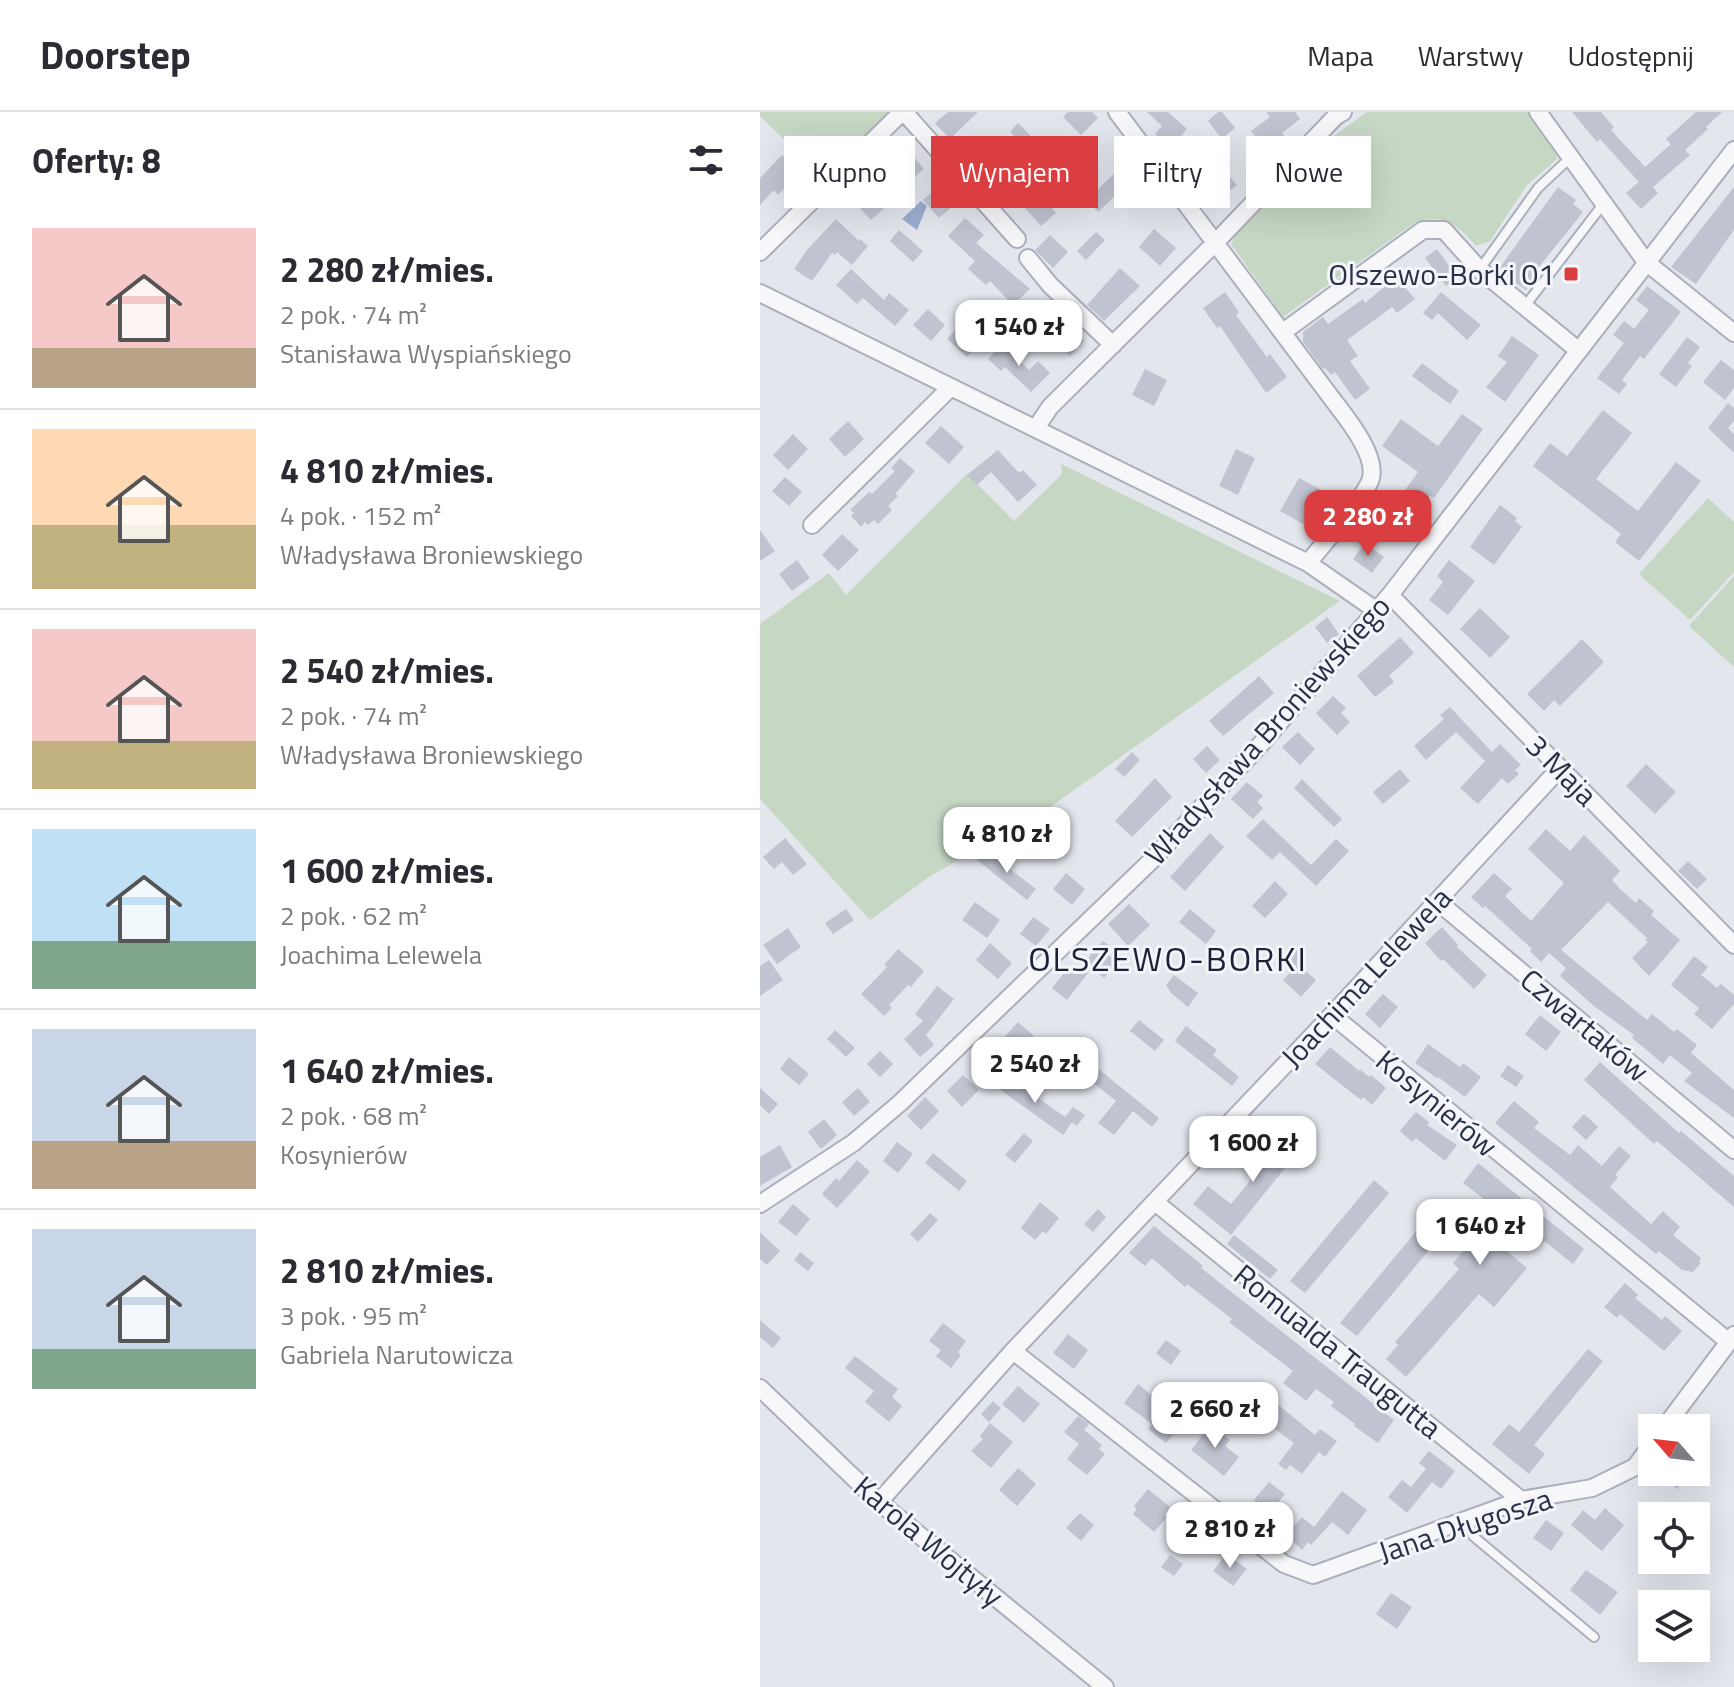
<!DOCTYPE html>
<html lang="pl">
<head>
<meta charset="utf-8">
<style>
  :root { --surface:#fff; --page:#f2f2f3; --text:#2b2b33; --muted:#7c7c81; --line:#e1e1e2; --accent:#db3e40 }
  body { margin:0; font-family:"Titillium Web",sans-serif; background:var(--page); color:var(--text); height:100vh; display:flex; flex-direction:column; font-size:30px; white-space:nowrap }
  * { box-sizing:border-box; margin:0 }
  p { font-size:26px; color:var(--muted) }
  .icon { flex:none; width:44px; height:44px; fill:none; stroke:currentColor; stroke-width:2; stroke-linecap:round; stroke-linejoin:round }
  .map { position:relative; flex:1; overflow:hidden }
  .sheet { display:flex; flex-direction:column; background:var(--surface); width:760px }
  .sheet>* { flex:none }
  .hud { position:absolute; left:24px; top:24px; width:760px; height:72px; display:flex; gap:16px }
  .needle { width:52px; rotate:298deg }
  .tools { position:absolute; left:878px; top:1302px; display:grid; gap:16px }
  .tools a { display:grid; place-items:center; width:72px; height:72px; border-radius:0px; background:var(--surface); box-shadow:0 8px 32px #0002; font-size:40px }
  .price { position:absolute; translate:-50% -68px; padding:0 18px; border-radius:16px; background:#fff; color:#222; font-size:26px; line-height:52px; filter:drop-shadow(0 2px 4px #0008) }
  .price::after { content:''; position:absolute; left:50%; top:48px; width:24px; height:18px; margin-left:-12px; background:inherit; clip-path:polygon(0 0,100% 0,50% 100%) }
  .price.current { background:var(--accent); color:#fff }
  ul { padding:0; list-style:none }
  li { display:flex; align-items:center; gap:24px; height:200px; padding:0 32px }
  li+li { border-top:2px solid var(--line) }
  li span { display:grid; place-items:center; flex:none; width:224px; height:160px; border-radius:0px; color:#555 }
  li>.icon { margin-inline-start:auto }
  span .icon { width:96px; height:96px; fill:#fffc; stroke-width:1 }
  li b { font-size:34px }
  h2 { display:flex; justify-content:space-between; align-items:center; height:96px; padding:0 32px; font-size:34px }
  .tag { padding:0 28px; border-radius:0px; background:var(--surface); box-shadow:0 8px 32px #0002; font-size:28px; line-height:72px }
  .tag.current { background:var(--accent); color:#fff }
  header { display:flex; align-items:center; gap:48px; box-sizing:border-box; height:112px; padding:0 40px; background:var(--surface); border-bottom:2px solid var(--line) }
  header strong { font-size:38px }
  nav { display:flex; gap:44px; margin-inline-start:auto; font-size:28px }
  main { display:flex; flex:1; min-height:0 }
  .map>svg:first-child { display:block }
  .green { fill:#c6d7c4 }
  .water { fill:#9badcf }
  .building { fill:#c0c4d0 }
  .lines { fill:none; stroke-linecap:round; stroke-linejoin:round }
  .service-casing { stroke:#abafbb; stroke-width:12 }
  .minor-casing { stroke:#abafbb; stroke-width:20 }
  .service { stroke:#f7f7fa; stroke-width:8 }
  .minor { stroke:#f7f7fa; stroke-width:16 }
  .poi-dot { fill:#db3e40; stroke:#f3f5f9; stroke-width:3 }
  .labels { text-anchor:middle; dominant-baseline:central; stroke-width:6; stroke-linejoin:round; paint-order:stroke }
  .poi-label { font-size:30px; fill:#293047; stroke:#f3f5f9; text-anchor:end }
  .street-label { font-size:30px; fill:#293047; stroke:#f3f5f9 }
  .quarter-label { font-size:34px; letter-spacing:2px; fill:#1b2138; stroke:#f3f5f9 }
</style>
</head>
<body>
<header>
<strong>Doorstep</strong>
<nav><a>Mapa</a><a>Warstwy</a><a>Udostępnij</a></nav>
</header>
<main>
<section class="sheet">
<h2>Oferty: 8<svg class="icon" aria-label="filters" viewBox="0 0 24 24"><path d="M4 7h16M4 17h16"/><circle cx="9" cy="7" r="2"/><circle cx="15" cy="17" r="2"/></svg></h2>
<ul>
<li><span style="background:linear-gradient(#f6c9c9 75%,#b9a48a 0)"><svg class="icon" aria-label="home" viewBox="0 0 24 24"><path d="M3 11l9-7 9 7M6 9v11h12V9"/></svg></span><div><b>2 280 zł/mies.</b><p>2 pok. · 74 m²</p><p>Stanisława Wyspiańskiego</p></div></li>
<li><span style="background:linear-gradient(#ffd9b3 60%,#c2b280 0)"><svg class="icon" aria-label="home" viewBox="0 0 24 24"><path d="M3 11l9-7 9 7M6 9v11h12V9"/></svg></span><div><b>4 810 zł/mies.</b><p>4 pok. · 152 m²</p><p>Władysława Broniewskiego</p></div></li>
<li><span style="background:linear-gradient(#f6c9c9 70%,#c2b280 0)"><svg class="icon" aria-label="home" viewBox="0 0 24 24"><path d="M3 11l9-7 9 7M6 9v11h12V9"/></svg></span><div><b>2 540 zł/mies.</b><p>2 pok. · 74 m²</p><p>Władysława Broniewskiego</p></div></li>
<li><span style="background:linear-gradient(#bfe0f5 70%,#7fa58c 0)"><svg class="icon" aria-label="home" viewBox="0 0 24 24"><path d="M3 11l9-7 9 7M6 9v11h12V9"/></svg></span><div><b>1 600 zł/mies.</b><p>2 pok. · 62 m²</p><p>Joachima Lelewela</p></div></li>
<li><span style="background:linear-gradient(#c9d6e8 70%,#b9a48a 0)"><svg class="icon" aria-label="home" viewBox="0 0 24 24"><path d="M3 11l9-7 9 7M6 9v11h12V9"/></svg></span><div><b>1 640 zł/mies.</b><p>2 pok. · 68 m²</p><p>Kosynierów</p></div></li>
<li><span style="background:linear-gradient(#c9d6e8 75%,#7fa58c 0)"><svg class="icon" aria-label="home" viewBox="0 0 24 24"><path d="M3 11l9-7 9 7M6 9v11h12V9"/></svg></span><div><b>2 810 zł/mies.</b><p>3 pok. · 95 m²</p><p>Gabriela Narutowicza</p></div></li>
</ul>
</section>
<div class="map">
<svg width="974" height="1575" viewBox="0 0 974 1575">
  <rect width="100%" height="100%" fill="#e3e6ed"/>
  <!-- green -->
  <path class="green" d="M0,0h129v1l-2,4 -63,61 -64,-62z
    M607,0h161l25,30 4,17 -30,26 -37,56 -14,5c-19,-22 -32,-33 -62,-23l-131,94 -52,-73 4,-9 89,-92z
    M301,352l279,137 -287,204 -124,72 -59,43 -110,-121v-175l69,-51 17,22 121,-121 47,47 48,-47z
    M948,386l26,24v50l-44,48 -51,-46z
    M974,464v91l-45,-41z"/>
  <!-- water -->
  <path class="water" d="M161,89l6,5 -10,24 -15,-11z"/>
  <!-- building -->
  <path class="building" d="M188,0h30l-28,27 -15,-16z
    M308,0h24l6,6 -17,17 -18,-18z
    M387,0h21l19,17 -16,19 -16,-14 7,-8z
    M458,0h4l13,16 -13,11 -14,-18z
    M506,0h29l5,7 -18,14 4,5 -18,14 -17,-21 19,-14z
    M812,0h29l13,15 -3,3 34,37 26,-23 -5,-5 30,-27h26l-16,15 2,2 -23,21 5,5 -37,32 5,6 -17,16 -15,-16 13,-11 -39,-43 -3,3z
    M258,11l17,17 -9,8 -16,-16z
    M228,33l15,17 -3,3 24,28 -16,14 -39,-45z
    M442,33l35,40 -23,18 -14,-18 10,-7 -20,-23z
    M150,40l14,17 -29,25 3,2 -27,24 -18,-19 16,-15 4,3z
    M22,43l18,17 -22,23 -4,-5 -14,15v-27z
    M362,54l18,18 -16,17 -7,-7 -19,18 -15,-15 8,-8 3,4z
    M180,73l16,18 -17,15 -16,-18z
    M798,75l18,13 -3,4 10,8 -48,60 3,2 -12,16 -28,-20z
    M974,75v43l-38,54 -25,-17z
    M280,83l16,18 -15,13 -16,-18z
    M205,106l19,17 -8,8 54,46 -17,16 -23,-24 -4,4 -18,-16 7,-8 -27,-25z
    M76,107l23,22 1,-2 8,7 -16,19 -15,-13 -2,3 -3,-2 -20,28 -18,-12 13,-19z
    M394,117l22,19 -16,18 -21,-19z
    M139,118l24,21 -10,11 -23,-21z
    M336,120l9,8 -19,20 -9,-9z
    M290,123l18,17 -15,16 -18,-18z
    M677,137l21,29 -12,8 -21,-28z
    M360,156l20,18 -36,35 -17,-16z
    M91,157l33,31 5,-7 20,17 -14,16 -32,-28 -6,6 -21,-19z
    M636,165l19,22 -18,14 -5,-6 -45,33 11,16 -8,5 20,28 -15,11 -20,-28 -4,3 -6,-7 -2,1 -20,-27v-10l20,-15 5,7 35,-25 2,4z
    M887,174l34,26 -37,47 -4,-3 -18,24 5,4 -8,10 -22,-16 27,-35 -11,-8 11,-14 10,8 15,-19 -13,-10z
    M465,180l14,20 -3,3 31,42 3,-3 17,23 -21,16 -46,-67 -3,2 -14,-20z
    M681,180l40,33 -14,15 -29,-27 -6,7 -9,-7z
    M168,197l17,16 -14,16 -18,-16z
    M305,211l19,18 -14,15 -19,-17z
    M201,212l20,18 -14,15 -20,-18z
    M752,224l27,19 -34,47 -19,-15 21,-25 -9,-6z
    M927,225l13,10 -12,16 4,3 -16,21 -17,-13z
    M242,232l27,26 9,-9 12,12 -19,19 -26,-25 -4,4 -13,-12z
    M961,248l13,10v18l-9,12 -22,-18z
    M662,251l37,28 -9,13 -38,-28z
    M385,257l22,11 -13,26 -22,-11z
    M968,291l6,5v13l-6,7 6,6v19l-26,-25z
    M843,298l29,23 -36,46 42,32 38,-49 25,19 -62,80 -24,-19 6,-8 -88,-68 17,-23 17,13z
    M702,302l21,15 -49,69 -4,-2 -35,45 -20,-17 14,-16 2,2 27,-38 -36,-26 19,-27 37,27z
    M88,309l16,18 -19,18 -16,-18z
    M181,314l23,21 -15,17 -24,-21z
    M33,322l15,15 -20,21 -15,-15z
    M476,337l19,9 -17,37 -19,-9z
    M238,338l21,23 4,-3 14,15 -19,17 -27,-30 -14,13 -10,-10z
    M140,346l15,13 -20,23 3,2 -10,10 4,4 -14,14 -4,-4 -6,5 -3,-3 -4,5 -10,-11 3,-3 -4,-3 19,-18 3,2 23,-23 -4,-3z
    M25,365l17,15 -13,14 -17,-15z
    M539,366l28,15 -18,34 -29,-16z
    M740,393l17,13 -2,3 7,6 -28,38 -24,-18z
    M604,399l8,6 -10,13 -7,-6z
    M0,418l15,21 -15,10z
    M82,422l17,16 -21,21 -16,-16z
    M605,431l19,14 -12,16 -19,-14z
    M37,448l13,18 -18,13 -13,-17z
    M689,448l26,21 -27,34 -19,-15 14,-18 -6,-6z
    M720,496l30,29 -20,21 -30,-29z
    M567,505l12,17 -12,9 -12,-16z
    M640,525l14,16 -25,23 5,6 -19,15 -18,-21z
    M822,527l22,23 -44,44 -6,-6 -10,11 -17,-17z
    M499,564l15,17 -51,43 -14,-15z
    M573,584l13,12 -5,5 9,9 -13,13 -21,-22z
    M690,595l42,45 8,-8 21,21 -6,5 4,4 -11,10 -6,-6 -24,26 -18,-16 25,-27 -29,-29 -30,28 -12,-14 30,-27 -4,-4z
    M538,620l17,17 -15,16 -18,-18z
    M447,634l13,14 -14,13 -13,-14z
    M372,640l8,8 -16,17 -9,-8z
    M886,652l30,28 -21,22 -29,-28z
    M640,657l10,12 -27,23 -10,-12z
    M395,666l17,19 -40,40 -17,-16z
    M542,667l40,40 -8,8 -40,-39z
    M487,670l16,14 -6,6 6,6 -10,11 -22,-20z
    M503,707l48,46 25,-26 13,12 -33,35 -36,-34 -8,8 -26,-24z
    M263,712l8,11 -23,15 -7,-11z
    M786,717l24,22 14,-16 36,36 -8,9 8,9 16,14 3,-5 15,13 -3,4 29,25 -31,36 -17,-18 16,-16 -3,-2 2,-2 -39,-36 -47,48 86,70 5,-6 22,18 3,-3 20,16 -6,8 43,37v28l-50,-37 8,-8 -22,-18 -7,9 -8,-7 -23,-19 2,-3 -40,-29 -34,-30 6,-8 -17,-15 -8,9 -11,-11 2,-2 -47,-43 -2,2 -12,-11 23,-24 18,16 -7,7 26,25 33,-38 -36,-34z
    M450,721l14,14 -39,44 -15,-14z
    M25,726l22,26 -14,11 -11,-13 -8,7 -11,-12z
    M225,738l51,39 -9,11 -50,-40z
    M928,749l19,18 -10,10 -19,-18z
    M306,761l19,16 -13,16 -19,-16z
    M515,769l13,13 -23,24 -13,-12z
    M215,790l25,18 -13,18 -25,-18z
    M369,792l21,21 -22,21 -20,-22z
    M86,797l8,11 -21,14 -8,-11z
    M430,797l26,22 -10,13 -27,-22z
    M273,805l17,12 -14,17 -16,-12z
    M682,815l16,18 -1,2 30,28 -13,14 -31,-30 -2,2 -16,-18z
    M28,816l13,19 -24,17 -14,-19z
    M343,829l7,5 -4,6 12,10 -14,16 -12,-10 -25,32 -15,-12 16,-20 7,5z
    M230,831l22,20 -14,16 -22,-19z
    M537,834l9,8 -11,12 -9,-9z
    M138,837l26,22 -13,16 -3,-2 -19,20 3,3 -8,8 -23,-22 26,-27 -3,-2z
    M934,844l14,11 -7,8 16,13 4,-4 13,11v9l-22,25 -18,-15 5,-6 -28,-23z
    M9,848l14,20 -23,16v-30z
    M538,852l18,16 -15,17 -18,-17z
    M414,863l24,18 -10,14 -17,-14 -5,-8z
    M177,874l17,13 -28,36 8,10 -14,12 -16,-18 19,-18 -8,-7z
    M623,882l15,13 -18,21 -15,-14z
    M780,903l21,17 -15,19 -21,-17z
    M379,908l25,20 -9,11 -25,-20z
    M258,910l16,14 -18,20 -16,-14z
    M426,914l31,24 -4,5 26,22 -7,9 -57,-45z
    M75,918l20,18 -9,9 -19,-18z
    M668,932l32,23 3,-4 18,14 -16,20 -27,-20 -1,1 -22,-15z
    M570,935l29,24 1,-2 9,8 2,-2 15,13 -14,17 -9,-8 -2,3 -46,-36z
    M120,939l13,13 -13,13 -13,-13z
    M321,943l78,63 -7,9 -19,-16 -19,24 -16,-12 18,-22 -44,-35z
    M29,945l20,17 -10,11 -19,-16z
    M840,950l79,71 2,-2 53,45v31l-77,-66 -3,3 -70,-64z
    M748,953l16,11 -8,11 -16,-11z
    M203,963l16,15 -17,17 -15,-16z
    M247,964l65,46 -9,13 -65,-47z
    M0,976l18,16 -9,10 -9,-9z
    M98,976l12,14 -16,14 -12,-14z
    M165,985l14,14 -18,19 -14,-14z
    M754,989l25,21 -5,6 36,27 8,-10 24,21 17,-20 12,10 -16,19 3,2 -8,10 41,37 12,-13 17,16 -7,8 28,23 -2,3 2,2 -8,9 -11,-2 -23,-19 -3,3 -161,-131z
    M313,995l12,8 -8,11 -12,-9z
    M656,1000l13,10 -2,3 30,20 -12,16 -29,-23 -4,4 -12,-11z
    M824,1002l14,13 -12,13 -14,-13z
    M64,1007l13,16 -16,14 -13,-17z
    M540,1008l14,12 -83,103 -38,-31 15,-18 23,18z
    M264,1021l9,8 -18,22 -10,-8z
    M137,1030l16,12 -15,19 -15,-12z
    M20,1033l12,22 -32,19v-29z
    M173,1041l34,28 -8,10 -34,-28z
    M97,1048l13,12 -33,36 -15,-14 14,-16 3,3z
    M718,1051l106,86 -11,15 -29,-23 -4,5 -26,-21 -3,3 -4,-3 -13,15 33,28 -33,39 -15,-13 -73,83 -20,-18 12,-14 -3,-3 64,-73 -6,-6 20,-23 -7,-5 26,-30 -29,-22z
    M614,1068l15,13 -84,100 -15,-12z
    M280,1090l19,16 -13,16 -3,-3 -8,9 -14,-12z
    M33,1092l17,15 -14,17 -18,-14z
    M338,1097l8,8 -13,15 -9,-8z
    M170,1101l8,7 -20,22 -8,-8z
    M664,1110l17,14 -84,100 -17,-13z
    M394,1114l49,40 -2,2 193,152 -16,23 -24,-17 1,-2 -24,-18 3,-4 -18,-13 -10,12 -23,-18 10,-12 -64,-49 3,-3 -45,-35 -2,3 -33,-29 -7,8 -16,-13z
    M0,1120l20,19 -13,14 -7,-6z
    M474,1123l44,35 -8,9 -43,-35z
    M40,1140l14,11 -6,8 -14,-11z
    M865,1171l13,12 -3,3 27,22 3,-4 17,15 -18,20 -44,-37 -3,4 -13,-11z
    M0,1208l21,18 -8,10 -13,-11z
    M183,1211l23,18 -8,11 3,3 -10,13 -15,-12 5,-6 -12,-9z
    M308,1222l20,16 -14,19 -21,-16z
    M406,1228l15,11 -10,14 -15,-12z
    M828,1237l15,12 -69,84 11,9 -16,20 -37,-30 17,-20 10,8z
    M95,1244l43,33 -6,8 10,9 -13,16 -24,-20 9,-11 -29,-23z
    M451,1270l21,18 -20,24 -21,-18z
    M378,1272l46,38 -18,21 -18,-14 4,-5 -28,-21z
    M258,1274l22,18 -16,19 -22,-19z
    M509,1285l46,38 5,-6 17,12 -12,16 -6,-5 -17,22 -12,-9 -4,5 -8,-6 16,-21 -19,-14 3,-4 -20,-14z
    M233,1289l8,7 -12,14 -8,-8z
    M318,1304l11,8 -5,6 18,15 -3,4 6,5 -18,21 -20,-16 12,-15 -15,-12z
    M230,1311l23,19 -22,26 -20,-17 12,-12 -3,-3z
    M451,1312l19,16 -5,6 14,11 -15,19 -33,-26z
    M669,1339l26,20 -14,18 -9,-7 -25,31 -19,-16 14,-17 9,7 15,-18 -7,-6z
    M258,1356l18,16 -19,22 -18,-16z
    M896,1360h36l-15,17z
    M509,1370l16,12 -15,19 -16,-13z
    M388,1377l22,18 -6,8 3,2 -13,15 -21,-18 4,-5 -3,-3z
    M582,1379l25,19 -19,25 -16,-13 -21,23 -3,-3 -6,8 -16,-15 16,-18 12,10z
    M845,1396l19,17 -22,26 -31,-26 12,-15 12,10z
    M320,1401l14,12 -13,16 -15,-13z
    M786,1408l18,13 -13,18 -18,-13z
    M466,1442l21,15 -14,17 -20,-15z
    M410,1443l13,9 -9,12 -13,-9z
    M826,1458l32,22 -18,23 -30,-25z
    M631,1481l21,14 -15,22 -21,-15z"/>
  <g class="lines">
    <defs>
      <path id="service" d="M720,157l58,-81 33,-31
        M765,194l79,-103
        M707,1408l6,16 121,101"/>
      <path id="minor" d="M144,0l113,127
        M357,0l213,284c14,19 47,57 41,82 -5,19 -49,67 -63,85
        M778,0l108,150 88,71
        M0,140l142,-140
        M268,146l22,27 63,60
        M0,181l548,270 69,48
        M523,220l140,-102h21l36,40 99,81
        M276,316l14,-21 165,-164 120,-126 8,-5
        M52,413l138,-137
        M630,483l344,350
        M677,789l297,249
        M572,903l397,327
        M395,1090l366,298
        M0,1092l93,-61 47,-40 254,-245 106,-113 130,-150 344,-445
        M253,1239l271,213 29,11 208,-75 71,-12 43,-21 17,-23
        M0,1276l119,114 226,185
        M904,1316l70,-93
        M119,1390l134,-151 319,-336 228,-247"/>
    </defs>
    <!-- service casing -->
    <use href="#service" class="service-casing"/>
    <!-- minor casing -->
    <use href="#minor" class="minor-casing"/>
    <!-- service -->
    <use href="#service" class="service"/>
    <!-- minor -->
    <use href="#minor" class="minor"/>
  </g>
  <!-- markers -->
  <rect class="poi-dot" x="803" y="154" width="16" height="16" rx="4"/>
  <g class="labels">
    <!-- poi labels -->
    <g class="poi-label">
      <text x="795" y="162">Olszewo-Borki 01</text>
    </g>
    <!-- street labels -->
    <g class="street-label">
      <text transform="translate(507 618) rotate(-48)">Władysława Broniewskiego</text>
      <text transform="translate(802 658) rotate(45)">3 Maja</text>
      <text transform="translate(606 865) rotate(-47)">Joachima Lelewela</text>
      <text transform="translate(825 913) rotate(40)">Czwartaków</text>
      <text transform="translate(677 991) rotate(40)">Kosynierów</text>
      <text transform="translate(578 1239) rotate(39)">Romualda Traugutta</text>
      <text transform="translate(705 1413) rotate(-18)">Jana Długosza</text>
      <text transform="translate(169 1429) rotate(40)">Karola Wojtyły</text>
    </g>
    <!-- quarter labels -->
    <g class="quarter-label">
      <text x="408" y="846">OLSZEWO-BORKI</text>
    </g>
  </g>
</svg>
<div class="tools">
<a><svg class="needle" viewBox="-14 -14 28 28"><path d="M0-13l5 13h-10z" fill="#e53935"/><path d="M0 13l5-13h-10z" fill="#7c7c81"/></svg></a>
<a><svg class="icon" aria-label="locate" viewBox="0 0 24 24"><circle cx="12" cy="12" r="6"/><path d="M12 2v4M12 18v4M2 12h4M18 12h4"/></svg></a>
<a><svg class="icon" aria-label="layers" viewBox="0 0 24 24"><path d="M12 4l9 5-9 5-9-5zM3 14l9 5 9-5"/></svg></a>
</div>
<b class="price" style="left:259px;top:256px">1 540 zł</b>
<b class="price current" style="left:608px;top:446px">2 280 zł</b>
<b class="price" style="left:247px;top:763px">4 810 zł</b>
<b class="price" style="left:275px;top:993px">2 540 zł</b>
<b class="price" style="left:493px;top:1072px">1 600 zł</b>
<b class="price" style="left:720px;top:1155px">1 640 zł</b>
<b class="price" style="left:455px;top:1338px">2 660 zł</b>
<b class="price" style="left:470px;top:1458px">2 810 zł</b>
<div class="hud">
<a class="tag">Kupno</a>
<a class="tag current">Wynajem</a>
<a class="tag">Filtry</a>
<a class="tag">Nowe</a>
</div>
</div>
</main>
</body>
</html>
